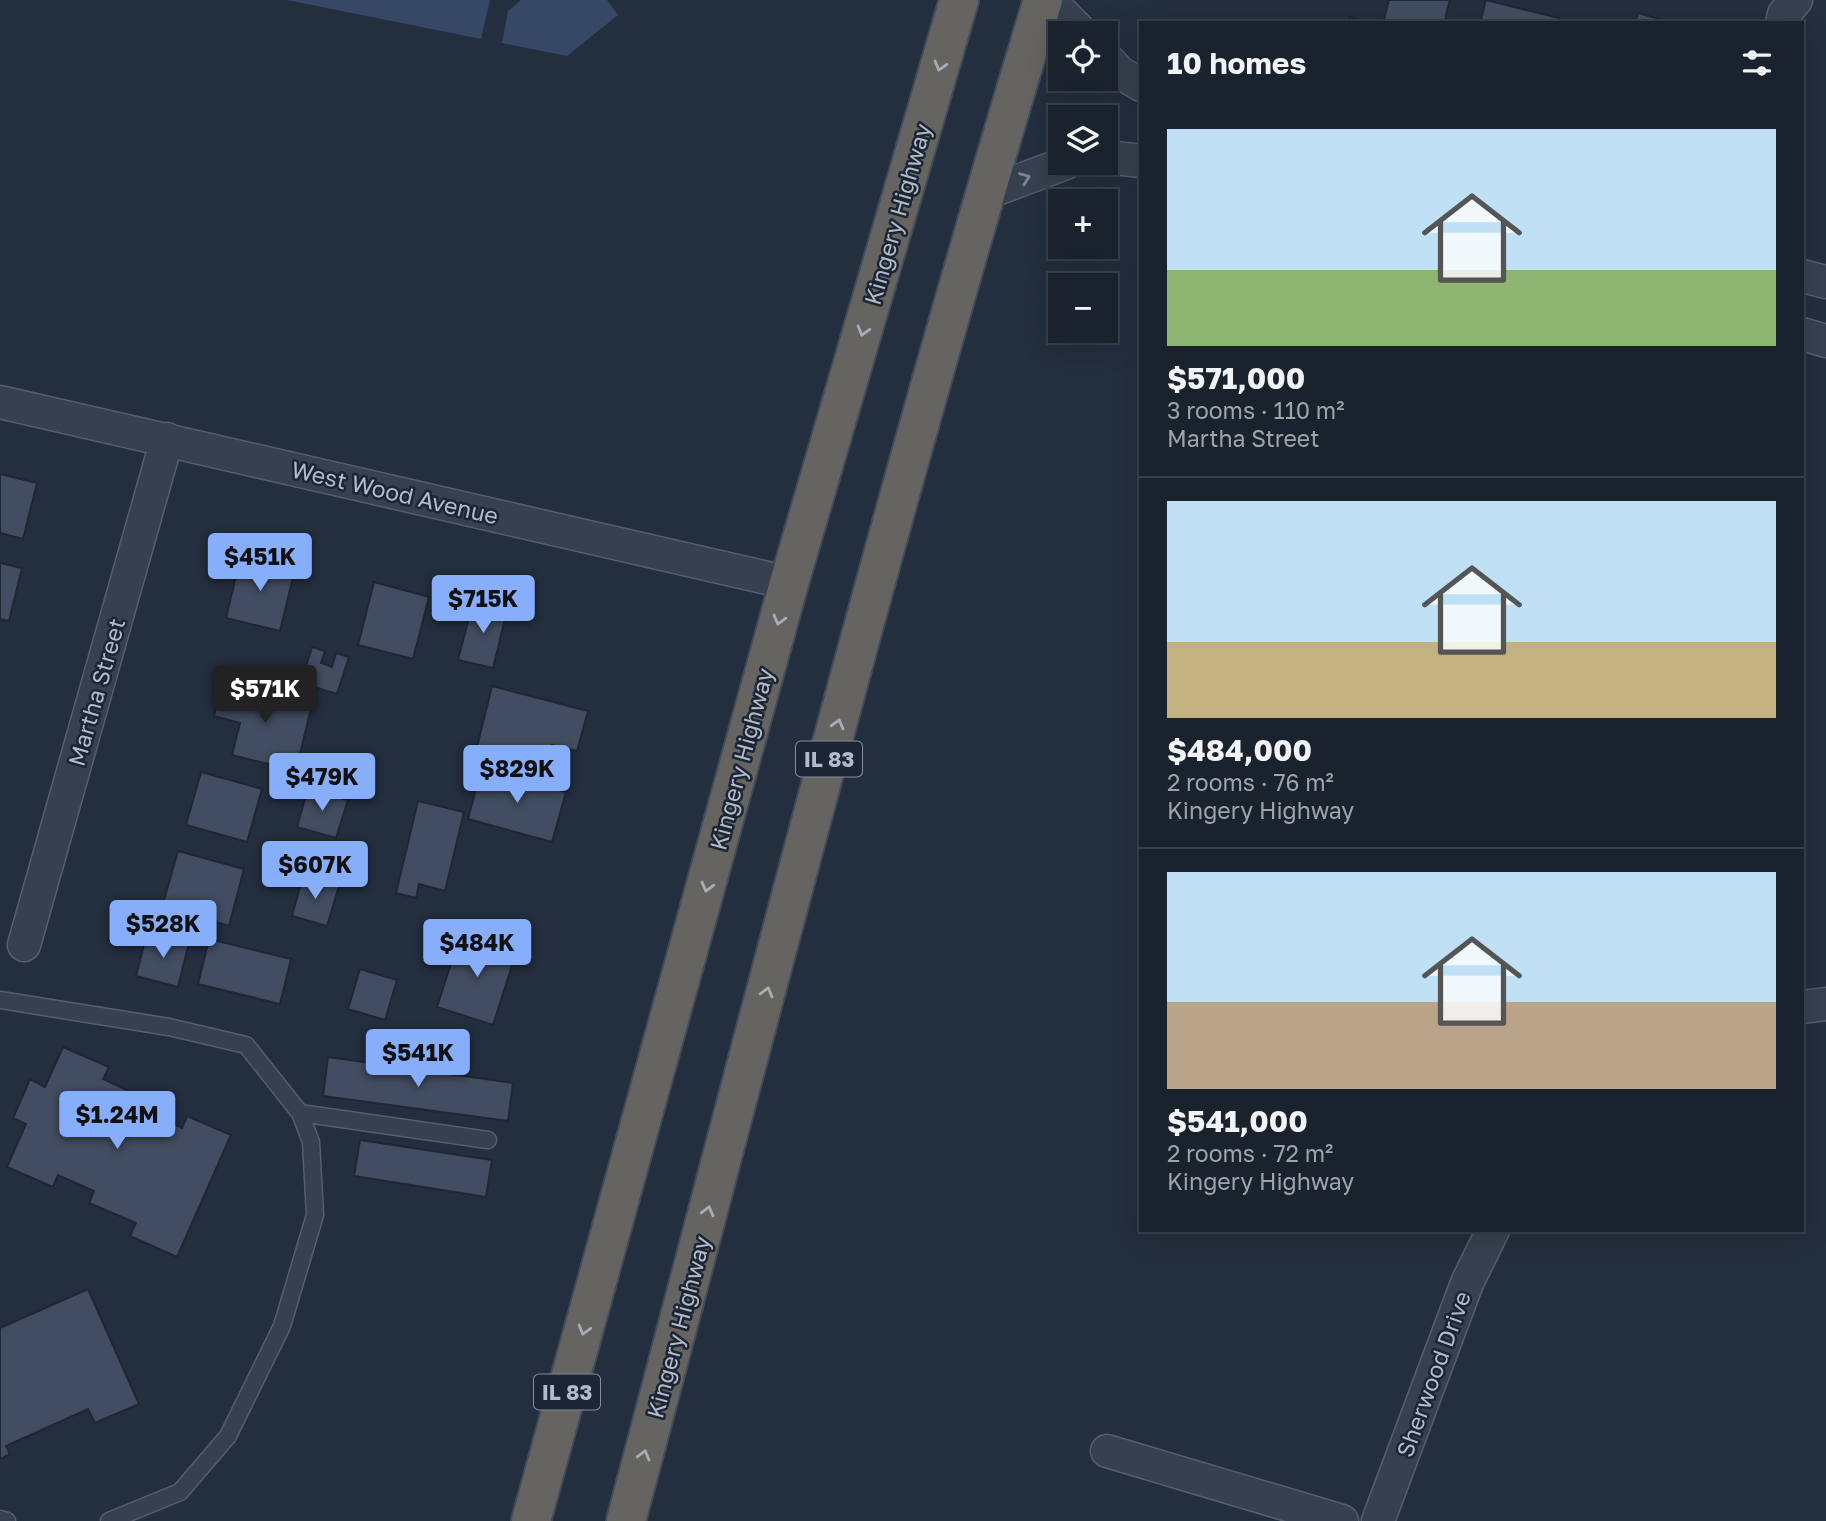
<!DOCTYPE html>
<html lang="en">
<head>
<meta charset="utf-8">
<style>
  :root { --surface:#1a222e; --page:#232a36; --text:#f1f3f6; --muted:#9fa4aa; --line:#383f4a; --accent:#87aefb }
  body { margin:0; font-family:"Golos Text",sans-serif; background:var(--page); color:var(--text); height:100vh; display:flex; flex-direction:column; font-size:26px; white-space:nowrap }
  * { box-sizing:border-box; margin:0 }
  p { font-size:23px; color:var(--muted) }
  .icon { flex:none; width:38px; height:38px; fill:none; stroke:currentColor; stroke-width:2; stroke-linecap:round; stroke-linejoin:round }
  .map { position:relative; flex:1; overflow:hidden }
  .details { position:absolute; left:1139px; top:21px; width:665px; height:1211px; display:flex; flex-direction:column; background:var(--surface); border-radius:0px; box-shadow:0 7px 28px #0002,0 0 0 2px var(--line) }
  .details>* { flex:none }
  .controls { position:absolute; left:1048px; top:21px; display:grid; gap:14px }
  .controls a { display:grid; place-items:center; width:70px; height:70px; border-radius:0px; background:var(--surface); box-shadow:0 7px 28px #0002,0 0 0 2px var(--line); font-size:35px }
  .price { position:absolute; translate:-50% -60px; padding:0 16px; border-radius:7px; background:var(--accent); color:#111; font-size:23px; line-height:46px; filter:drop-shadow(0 2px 4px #0008) }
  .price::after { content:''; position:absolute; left:50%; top:42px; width:21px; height:16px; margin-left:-10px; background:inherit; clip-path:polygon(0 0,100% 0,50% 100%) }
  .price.active { background:#222; color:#fff }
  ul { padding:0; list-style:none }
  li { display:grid; align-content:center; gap:14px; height:371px; padding:0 28px }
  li+li { border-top:2px solid var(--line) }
  li span { display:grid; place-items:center; height:217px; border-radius:0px; color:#555 }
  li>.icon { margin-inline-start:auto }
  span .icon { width:126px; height:126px; fill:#fffc; stroke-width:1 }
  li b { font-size:30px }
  h2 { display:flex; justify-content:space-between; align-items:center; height:84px; padding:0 28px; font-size:30px }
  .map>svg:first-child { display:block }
  .water { fill:#364866 }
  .building { fill:#424d61; stroke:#1e2735; stroke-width:2 }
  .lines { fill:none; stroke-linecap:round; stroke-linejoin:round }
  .service-casing { stroke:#555e6c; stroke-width:19 }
  .minor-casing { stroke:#555e6c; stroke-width:35 }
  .trunk-casing { stroke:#424b59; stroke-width:42 }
  .service { stroke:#37404e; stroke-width:16 }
  .minor { stroke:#37404e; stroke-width:32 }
  .trunk { stroke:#656461; stroke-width:38 }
  .oneway { stroke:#a7aeb9 }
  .oneway2 { stroke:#7b8492 }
  .labels { text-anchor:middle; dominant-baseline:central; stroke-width:5; stroke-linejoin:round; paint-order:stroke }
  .shield { fill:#1c2533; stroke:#868e9c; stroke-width:2 }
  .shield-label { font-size:21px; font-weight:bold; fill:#b3bbc9 }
  .street-label { font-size:23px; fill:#b3bbc9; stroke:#1c2533 }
</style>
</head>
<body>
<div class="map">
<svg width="1826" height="1521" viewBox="0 0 1826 1521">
  <rect width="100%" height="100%" fill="#232e3e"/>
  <!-- water -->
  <path class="water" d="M287,0h203l-9,39z
    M521,0h86l11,15 -51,41 -65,-13 6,-32z"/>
  <!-- building -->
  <path class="building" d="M1389,0h61l-6,23h-61z
    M1486,0l73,18 -1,5h-78z
    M1638,13l35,10h-38z
    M1350,17l21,6h-23z
    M0,474l37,9 -14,56 -23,-6z
    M241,555l54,14 -15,62 -54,-13z
    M0,563l22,5 -13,53 -9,-2z
    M374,582l55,15 -16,62 -55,-14z
    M473,602l34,9 -14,57 -35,-8z
    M312,647l13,4 -4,12 11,4 4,-14 13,4 -12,37 -36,-11z
    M222,682l90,22 -16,67 -64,-16 8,-32 -26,-7z
    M492,686l96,25 -11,40 -25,-6 -6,24 -70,-18z
    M481,769l85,23 -14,50 -84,-23z
    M201,772l61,17 -15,53 -61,-17z
    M308,788l40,12 -12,38 -39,-11z
    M418,801l46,11 -19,79 -26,-7 -3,14 -20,-5z
    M178,851l66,18 -15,57 -67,-19z
    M303,876l36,10 -12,40 -35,-10z
    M461,932l56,18 -24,75 -56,-18z
    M147,933l42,10 -11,44 -42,-11z
    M209,939l82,20 -11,45 -82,-20z
    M360,969l37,11 -12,40 -37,-11z
    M63,1047l46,20 -6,12 37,17 -5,11 47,21 5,-12 44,19 -54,122 -47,-21 6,-13 -47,-20 5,-12 -36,-16 -5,12 -46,-20 19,-43 -13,-6 17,-39 15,8z
    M328,1057l185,26 -5,38 -185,-25z
    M360,1140l132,20 -6,37 -132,-21z
    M88,1289l51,115 -44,19 -7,-14 -82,37 4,8 -10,5v-131z"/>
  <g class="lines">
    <defs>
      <path id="service" d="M0,1000l169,27 77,18 54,68 11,29 4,73 -33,111 -54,110 -48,56 -71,29
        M300,1113l188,27
        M0,1519l7,2"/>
      <path id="minor" d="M1049,0l33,33
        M1782,23l2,-9 12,-14
        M1106,58l13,14 22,13
        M1106,157l35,4
        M984,194l82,-31
        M1802,276l24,6
        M1802,334l24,7
        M0,402l789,181
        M24,945l143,-506
        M1802,1007l24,-3
        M1107,1451l235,70
        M1378,1521l89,-238 26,-53"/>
      <path id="trunk" d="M531,1521l258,-938 170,-583
        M626,1521c135,-508 264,-1018 417,-1521"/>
    </defs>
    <!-- service casing -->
    <use href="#service" class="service-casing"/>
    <!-- minor casing -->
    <use href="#minor" class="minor-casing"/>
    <!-- trunk casing -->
    <use href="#trunk" class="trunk-casing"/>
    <!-- service -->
    <use href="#service" class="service"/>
    <!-- minor -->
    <use href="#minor" class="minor"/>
    <!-- trunk -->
    <use href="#trunk" class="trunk"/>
  </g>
  <!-- one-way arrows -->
  <defs><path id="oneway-chevron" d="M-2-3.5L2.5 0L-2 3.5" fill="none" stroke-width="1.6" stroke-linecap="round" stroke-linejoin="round" transform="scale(1.75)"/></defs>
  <g class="oneway">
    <use href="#oneway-chevron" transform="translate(940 66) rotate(106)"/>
    <use href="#oneway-chevron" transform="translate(863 331) rotate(106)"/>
    <use href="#oneway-chevron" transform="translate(779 620) rotate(105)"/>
    <use href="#oneway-chevron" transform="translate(838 724) rotate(-75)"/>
    <use href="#oneway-chevron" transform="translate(707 887) rotate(105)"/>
    <use href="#oneway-chevron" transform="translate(767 992) rotate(-75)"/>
    <use href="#oneway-chevron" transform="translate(708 1211) rotate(-75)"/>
    <use href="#oneway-chevron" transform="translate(584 1330) rotate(106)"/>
    <use href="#oneway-chevron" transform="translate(644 1455) rotate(-75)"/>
  </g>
  <use class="oneway2" href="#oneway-chevron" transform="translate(1025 178) rotate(-21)"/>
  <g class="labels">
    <!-- shield labels -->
    <g class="shield">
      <rect x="796" y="741.5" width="66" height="35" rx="5"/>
      <rect x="534" y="1374.5" width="66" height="35" rx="5"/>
    </g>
    <g class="shield-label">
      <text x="829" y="759">IL 83</text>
      <text x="567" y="1392">IL 83</text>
    </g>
    <!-- street labels -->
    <g class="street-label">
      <text transform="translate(897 214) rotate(-74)">Kingery Highway</text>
      <text transform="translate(395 492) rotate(13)">West Wood Avenue</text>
      <text transform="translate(96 692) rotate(-74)">Martha Street</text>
      <text transform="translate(741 759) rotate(-75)">Kingery Highway</text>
      <text transform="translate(678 1327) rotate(-75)">Kingery Highway</text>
      <text transform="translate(1433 1374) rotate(-70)">Sherwood Drive</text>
    </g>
  </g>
</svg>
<div class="controls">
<a><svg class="icon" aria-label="locate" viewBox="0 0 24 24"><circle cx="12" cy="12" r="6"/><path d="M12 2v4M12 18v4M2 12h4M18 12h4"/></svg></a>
<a><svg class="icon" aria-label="layers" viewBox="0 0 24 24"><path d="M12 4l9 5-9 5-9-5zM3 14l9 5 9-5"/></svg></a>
<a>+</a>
<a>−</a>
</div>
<b class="price" style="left:260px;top:593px">$451K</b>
<b class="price" style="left:483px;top:635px">$715K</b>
<b class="price active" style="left:265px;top:725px">$571K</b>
<b class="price" style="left:517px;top:805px">$829K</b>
<b class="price" style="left:322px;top:813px">$479K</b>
<b class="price" style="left:315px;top:901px">$607K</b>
<b class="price" style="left:163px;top:960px">$528K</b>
<b class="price" style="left:477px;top:979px">$484K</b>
<b class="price" style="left:418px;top:1089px">$541K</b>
<b class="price" style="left:117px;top:1151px">$1.24M</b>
<section class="details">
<h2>10 homes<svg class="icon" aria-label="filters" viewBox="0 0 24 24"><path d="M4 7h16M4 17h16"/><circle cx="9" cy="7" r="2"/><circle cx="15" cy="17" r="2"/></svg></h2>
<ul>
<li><span style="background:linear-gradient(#bfe0f5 65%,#8fb573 0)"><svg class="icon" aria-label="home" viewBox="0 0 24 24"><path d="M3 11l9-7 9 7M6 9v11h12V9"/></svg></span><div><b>$571,000</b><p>3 rooms · 110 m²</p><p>Martha Street</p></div></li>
<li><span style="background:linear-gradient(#bfe0f5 65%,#c2b280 0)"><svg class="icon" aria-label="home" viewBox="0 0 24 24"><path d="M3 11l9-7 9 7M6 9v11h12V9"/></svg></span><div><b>$484,000</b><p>2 rooms · 76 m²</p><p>Kingery Highway</p></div></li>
<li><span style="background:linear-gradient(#bfe0f5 60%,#b9a48a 0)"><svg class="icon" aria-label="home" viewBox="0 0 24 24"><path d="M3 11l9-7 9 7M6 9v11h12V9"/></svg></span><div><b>$541,000</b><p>2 rooms · 72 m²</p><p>Kingery Highway</p></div></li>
</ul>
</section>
</div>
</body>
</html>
